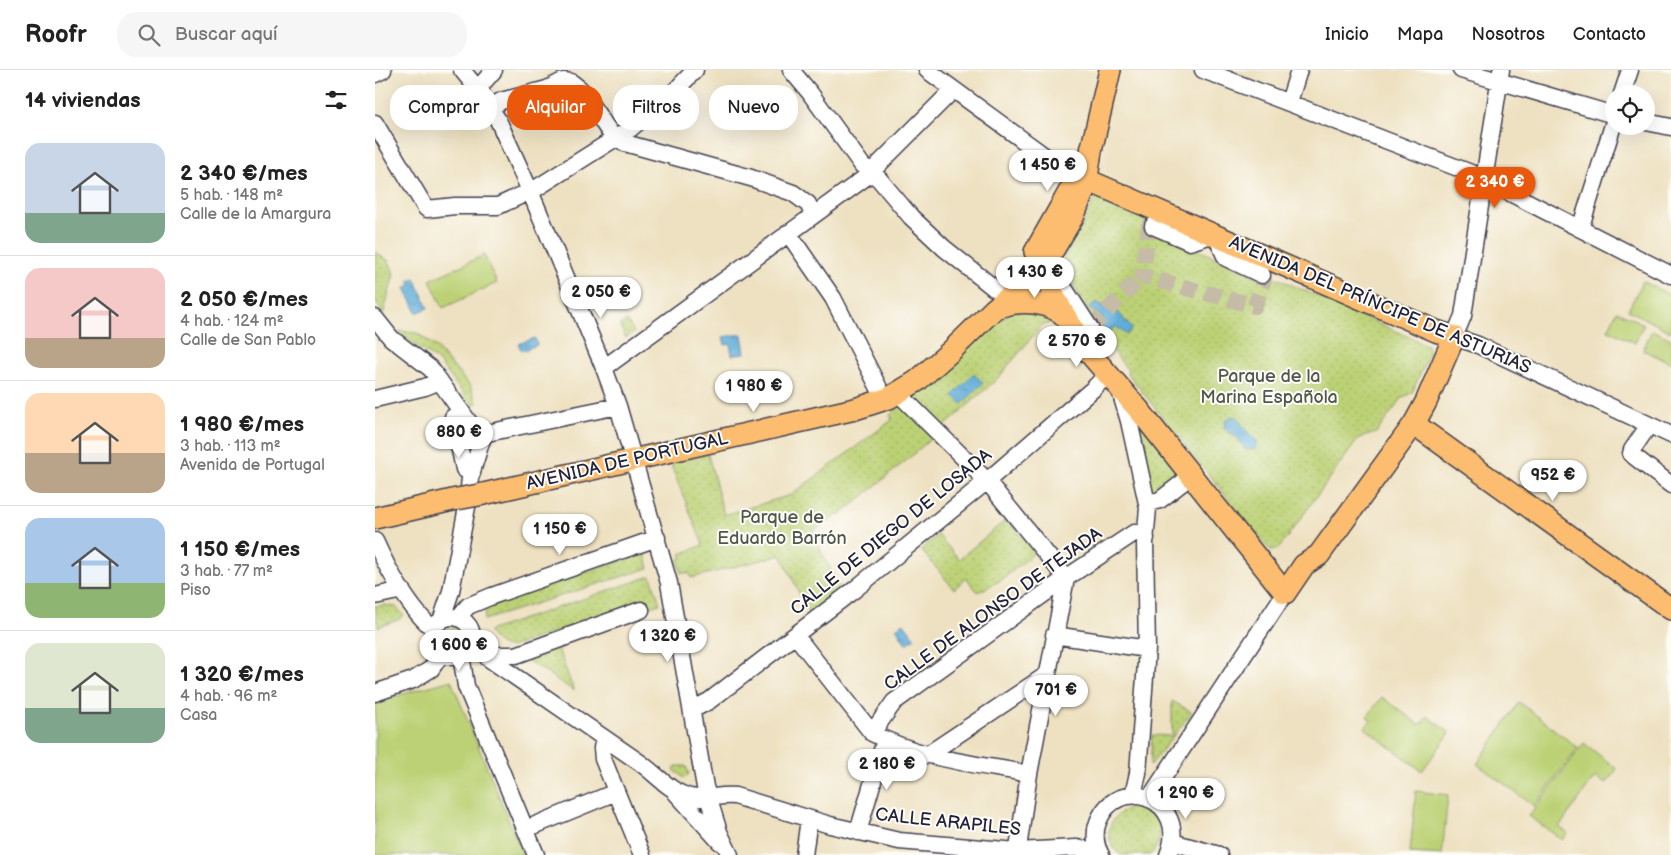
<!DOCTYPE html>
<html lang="es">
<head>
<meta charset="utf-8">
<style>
  :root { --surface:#fff; --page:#f6f6f6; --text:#222; --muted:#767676; --line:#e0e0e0; --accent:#ea580c }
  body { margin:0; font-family:"Balsamiq Sans",sans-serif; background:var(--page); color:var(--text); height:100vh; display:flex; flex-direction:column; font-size:19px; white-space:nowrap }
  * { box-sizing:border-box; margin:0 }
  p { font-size:16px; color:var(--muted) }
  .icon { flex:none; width:28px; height:28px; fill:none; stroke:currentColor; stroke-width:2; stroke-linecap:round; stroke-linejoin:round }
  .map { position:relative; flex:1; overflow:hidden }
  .side { display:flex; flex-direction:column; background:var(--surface); width:375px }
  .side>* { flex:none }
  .top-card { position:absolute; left:15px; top:15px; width:475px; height:45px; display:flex; gap:10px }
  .controls { position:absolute; left:1230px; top:15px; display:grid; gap:10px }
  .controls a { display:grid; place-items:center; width:50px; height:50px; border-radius:50%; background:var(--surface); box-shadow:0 5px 20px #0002; font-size:25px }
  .price { position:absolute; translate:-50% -42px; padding:0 11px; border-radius:18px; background:#fff; color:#222; font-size:16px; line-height:32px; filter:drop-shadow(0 1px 2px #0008) }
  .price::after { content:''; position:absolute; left:50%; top:30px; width:15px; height:11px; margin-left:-8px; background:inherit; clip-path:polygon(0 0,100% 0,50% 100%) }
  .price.selected { background:var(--accent); color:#fff }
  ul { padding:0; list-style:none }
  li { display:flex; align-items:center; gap:15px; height:125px; padding:0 25px }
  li+li { border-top:1px solid var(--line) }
  li span { display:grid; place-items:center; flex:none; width:140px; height:100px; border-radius:15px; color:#555 }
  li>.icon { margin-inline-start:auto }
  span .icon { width:60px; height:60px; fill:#fffc; stroke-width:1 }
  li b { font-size:21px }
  h2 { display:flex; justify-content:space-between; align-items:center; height:60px; padding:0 25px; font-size:21px }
  .chip { padding:0 18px; border-radius:20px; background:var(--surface); box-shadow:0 5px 20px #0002; font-size:18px; line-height:45px }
  .chip.selected { background:var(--accent); color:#fff }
  header { display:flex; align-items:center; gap:30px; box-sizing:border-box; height:70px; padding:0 25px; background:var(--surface); border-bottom:1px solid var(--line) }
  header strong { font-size:24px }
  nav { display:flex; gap:28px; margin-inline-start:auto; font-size:18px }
  .search { width:350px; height:45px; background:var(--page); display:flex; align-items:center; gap:12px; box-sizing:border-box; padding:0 18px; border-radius:20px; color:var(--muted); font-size:19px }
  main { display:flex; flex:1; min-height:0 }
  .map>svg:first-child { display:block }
  .green { fill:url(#green-dots); stroke:#6f7a58 }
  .pitch { fill:#bcd175; stroke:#6f7a58 }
  .water { fill:url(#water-ripples); stroke:#41688a }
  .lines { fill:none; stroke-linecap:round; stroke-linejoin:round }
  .minor-tunnel { stroke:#c5bba6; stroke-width:16; stroke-dasharray:16 8; stroke-linecap:butt }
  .minor-casing { stroke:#413f4f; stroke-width:19 }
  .major-casing { stroke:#413f4f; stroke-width:24 }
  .minor { stroke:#fff; stroke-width:16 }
  .major { stroke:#fcbd6f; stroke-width:21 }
  .major-bridge-casing { stroke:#413f4f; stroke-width:24; stroke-linecap:butt }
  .major-bridge { stroke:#fcbd6f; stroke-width:21 }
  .labels { text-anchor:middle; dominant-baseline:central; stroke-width:4; stroke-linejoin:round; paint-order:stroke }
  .street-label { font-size:18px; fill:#22223b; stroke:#fdfcf7 }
  .park-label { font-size:18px; fill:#50574c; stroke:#fdfcf7 }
</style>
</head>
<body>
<header>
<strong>Roofr</strong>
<div class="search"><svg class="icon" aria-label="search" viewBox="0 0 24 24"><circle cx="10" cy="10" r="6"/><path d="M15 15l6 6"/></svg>Buscar aquí</div>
<nav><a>Inicio</a><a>Mapa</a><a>Nosotros</a><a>Contacto</a></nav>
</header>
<main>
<section class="side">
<h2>14 viviendas<svg class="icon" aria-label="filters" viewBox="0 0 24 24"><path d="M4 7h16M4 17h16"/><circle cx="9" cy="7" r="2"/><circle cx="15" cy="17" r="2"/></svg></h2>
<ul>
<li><span style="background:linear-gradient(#c9d6e8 70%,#7fa58c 0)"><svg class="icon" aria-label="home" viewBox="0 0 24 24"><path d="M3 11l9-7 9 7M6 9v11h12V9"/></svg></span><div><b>2 340 €/mes</b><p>5 hab. · 148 m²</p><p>Calle de la Amargura</p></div></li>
<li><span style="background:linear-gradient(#f6c9c9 70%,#b9a48a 0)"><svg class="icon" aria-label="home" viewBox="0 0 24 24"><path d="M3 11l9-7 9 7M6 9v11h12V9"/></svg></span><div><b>2 050 €/mes</b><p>4 hab. · 124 m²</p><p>Calle de San Pablo</p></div></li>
<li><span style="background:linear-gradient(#ffd9b3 60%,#b9a48a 0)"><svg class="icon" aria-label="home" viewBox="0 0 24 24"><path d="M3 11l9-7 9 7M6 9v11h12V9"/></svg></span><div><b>1 980 €/mes</b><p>3 hab. · 113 m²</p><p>Avenida de Portugal</p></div></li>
<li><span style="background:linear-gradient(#a9c7e8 65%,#8fb573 0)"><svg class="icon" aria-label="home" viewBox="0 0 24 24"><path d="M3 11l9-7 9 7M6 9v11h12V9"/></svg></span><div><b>1 150 €/mes</b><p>3 hab. · 77 m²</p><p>Piso</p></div></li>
<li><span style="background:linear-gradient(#dfe7d0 65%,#7fa58c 0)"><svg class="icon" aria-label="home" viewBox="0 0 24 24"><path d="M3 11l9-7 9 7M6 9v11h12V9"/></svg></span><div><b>1 320 €/mes</b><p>4 hab. · 96 m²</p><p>Casa</p></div></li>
</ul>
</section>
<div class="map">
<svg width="1296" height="785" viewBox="0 0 1296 785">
  <defs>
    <pattern id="green-dots" width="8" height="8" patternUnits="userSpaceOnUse" patternTransform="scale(1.25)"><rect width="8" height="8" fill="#bcd175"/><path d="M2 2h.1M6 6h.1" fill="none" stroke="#a1b366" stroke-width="1.8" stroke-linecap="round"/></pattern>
    <pattern id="water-ripples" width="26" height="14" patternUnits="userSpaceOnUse" patternTransform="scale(1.25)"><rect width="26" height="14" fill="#60add9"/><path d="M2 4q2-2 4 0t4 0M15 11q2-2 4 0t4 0" fill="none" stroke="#4f8cb1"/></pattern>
  </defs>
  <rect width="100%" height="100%" fill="#fdfcf7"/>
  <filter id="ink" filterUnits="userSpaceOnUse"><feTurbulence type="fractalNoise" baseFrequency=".02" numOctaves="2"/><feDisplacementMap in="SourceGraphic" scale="10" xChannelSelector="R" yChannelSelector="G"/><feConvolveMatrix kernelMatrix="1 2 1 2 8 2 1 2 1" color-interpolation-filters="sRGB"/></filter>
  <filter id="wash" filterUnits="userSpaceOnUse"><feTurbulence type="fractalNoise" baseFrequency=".0096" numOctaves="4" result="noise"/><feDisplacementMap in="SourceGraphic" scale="20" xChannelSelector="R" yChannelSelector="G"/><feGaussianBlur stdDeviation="1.12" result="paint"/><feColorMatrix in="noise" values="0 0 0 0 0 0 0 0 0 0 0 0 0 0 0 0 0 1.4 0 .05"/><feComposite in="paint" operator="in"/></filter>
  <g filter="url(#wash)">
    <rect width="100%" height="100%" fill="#eee1c1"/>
    <!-- green -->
    <path class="green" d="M720,127l59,26 27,19 79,36 3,-6 164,73 2,8 -17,40 -9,4 -27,36 -17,5 -79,109c-5,4 -8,5 -13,0l-140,-174 1,-3 -31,-38 -6,-17 -21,-36 -8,-6v-11l20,-36z
      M0,182l14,9 5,13 -11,41 -8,-16z
      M639,240l32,2 6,11 -10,2 -43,52 -35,32 -56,50 -63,52 -34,21 34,65 -32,25 -32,-67 -90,23 -2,-5h-8l-3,-13 4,-2 -1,-4 22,-9 -33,-82 38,-9 16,61 67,-20 101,-75 -2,-5 100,-87z
      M252,251l7,11 -8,6 -6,-13z
      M26,261l16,2 18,13 35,40 7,17 -5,2 -34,-44 -40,-28z
      M761,347l45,57 -29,23z
      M632,449l27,34 -31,26 -25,13 -12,-14 -12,11 -33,-39 17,-15 21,24z
      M270,483l4,15 -165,52 2,-13 8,-5z
      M276,506l9,28 -10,3 -2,-7 -137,47c-11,0 -17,-7 -23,-16z
      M11,535l10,2 8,8 -6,5 -20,7 -3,-21z
      M67 567a11 11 0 1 1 22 0a11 11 0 1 1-22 0Z
      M182,576l17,45 -50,-33z
      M797,631l20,11 -42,54 2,-31 20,1z
      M301,696h10l3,8 -5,4 -10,-8z
      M755,738c29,1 40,27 20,47h-30c-19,-17 -12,-39 10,-47z"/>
    <!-- pitch -->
    <path class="pitch" d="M109,185l13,28 -54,25 -13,-28z
      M1268,211l28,15v36l-43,-22z
      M1242,241l27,13 -9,19 -27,-13z
      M1277,260l19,9v24l-28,-13z
      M76,610l72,175h-148v-153z
      M1007,627l38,28 7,-9 23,17 -28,38 -57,-43 6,-8 -4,-3z
      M1144,632l59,46 -44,58 -57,-42z
      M1209,673l33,26 -11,15 -11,-7 -36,50 9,6 -6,7 -33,-24z
      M1041,721l32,4 -6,60 -32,-2z"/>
    <!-- water -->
    <path class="water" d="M376,43l9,7 -4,6 -5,-4 -3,4 -5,-3z
      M40,208l13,30 -11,5 -12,-25 6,-3 -2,-4z
      M720,232l23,10 14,17 -5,6 -12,-9 -5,7 -13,-9 5,-7 -12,-8z
      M367,264l3,19 -13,2 -2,-11 -5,1 -2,-8z
      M160,268l2,7 -15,6 -4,-7z
      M599,304l9,9 -21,21 -9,-9z
      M857,346l6,2c3,4 5,11 10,14 6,6 12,8 8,17l-10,1 -11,-15c-6,-2 -9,-3 -11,-9l2,-6z
      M529,553l11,15 -9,6 -10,-16z
      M71 567a6 6 0 1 1 12 0a6 6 0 1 1-12 0Z"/>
  </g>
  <g filter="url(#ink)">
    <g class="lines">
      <!-- minor-tunnel -->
      <path class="minor-tunnel" d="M778,156h-4l-7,50 113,30 9,-27 -2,-4
        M715,258l52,-52"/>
      <defs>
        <path id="minor" d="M87,0l18,22 18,28 32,71 74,177 14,38 51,177 36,204 14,45 11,23
          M416,0l19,23 52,72 17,14 32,38 33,31 50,40 8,2 8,-3
          M552,0l149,109
          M828,0l268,103 200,102
          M1086,0l153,45
          M1126,0l-38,246 -9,21 24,8 193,90
          M0,4l8,-4
          M105,22l2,-8 12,-14
          M1247,24l8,-24
          M914,32l10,-32
          M118,40l2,-5 6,-4 46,-12 16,-8 8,1 9,7 31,45 14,9 126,35 42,15 15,11 4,8v4
          M1271,52l25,5
          M0,53l50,84 2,2 28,-3h43l37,-17 95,-60 43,-36 22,-23
          M778,156l37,16 25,-8 11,24 36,17
          M1205,159l34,-107
          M413,163l45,65 52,102
          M667,208l22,10 26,40
          M0,248l16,20 40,31 42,59 5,3 9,2
          M229,298l262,-191 87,-87
          M745,321l9,30 19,87 -3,34 2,107 -9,124 -5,22
          M523,323l89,88 79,97 -37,196 -12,81
          M0,329l50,-12 15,-6
          M78,347l11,52 8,4
          M1274,355l-17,25 -1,4 40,31
          M771,428l6,4 8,-2 31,-24
          M0,471c12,27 36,71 59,88
          M0,526l27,-6
          M57 567a20 20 0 1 1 40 0a20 20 0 1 1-40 0Z
          M83,548l10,-12 24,-10 165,-58
          M66,551l10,-30 16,-84 3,-29 13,-42 4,-3 131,-27
          M679,565l93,14
          M421,566l76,97c48,26 105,31 157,41
          M97,569l16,19c50,35 101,69 151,104 16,11 31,30 51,35 14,4 30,-3 45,-1l95,29 69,16 118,10 59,-3 23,3
          M108,583l11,2h22l125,-45
          M86,585l5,31 70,169
          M0,623l38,-13 18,-11 11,-16
          M317,640l17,-9 145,-111 133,-109 106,-92 7,-7 6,-9
          M497,663l22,-31 172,-124 68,-45h6l6,5
          M229,668l-2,10 1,11 39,96
          M552,685l121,-81
          M300,722l45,50
          M774,729l136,-206
          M151,759l90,-37
          M483,762l27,-92
          M797,772l47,13
          M429,785l5,-36
          M726,785c-6,-9 -7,-23 -3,-33 20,-51 93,-22 70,33"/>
        <path id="major" d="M668,169l-2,18 5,22 16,32 23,37 54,62 146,183 19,-28 15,-10 95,-131 12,-22 28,-65 -18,-6 -349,-151
          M660,182l42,-74
          M624,237c21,-8 50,-6 67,10
          M1039,354l257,185
          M104,425l376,-86 34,-11 28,-17 33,-29 44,-43 28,-23 30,-34 22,-37 12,-30 5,-34 19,-81
          M0,448l82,-19"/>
      </defs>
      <!-- minor casing -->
      <use href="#minor" class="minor-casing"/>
      <!-- major casing -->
      <use href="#major" class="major-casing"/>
      <!-- minor -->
      <use href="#minor" class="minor"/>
      <!-- major -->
      <use href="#major" class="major"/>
      <defs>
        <path id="major-bridge" d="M82,429l22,-4"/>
      </defs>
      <!-- major-bridge casing -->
      <use href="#major-bridge" class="major-bridge-casing"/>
      <!-- major-bridge -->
      <use href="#major-bridge" class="major-bridge"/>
    </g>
  </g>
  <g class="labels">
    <!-- street labels -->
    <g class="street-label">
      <text transform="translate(1005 235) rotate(23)">AVENIDA DEL PRÍNCIPE DE ASTURIAS</text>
      <text transform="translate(252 391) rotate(-13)">AVENIDA DE PORTUGAL</text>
      <text transform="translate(516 462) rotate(-39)">CALLE DE DIEGO DE LOSADA</text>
      <text transform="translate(618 539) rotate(-36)">CALLE DE ALONSO DE TEJADA</text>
      <text transform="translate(573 752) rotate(6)">CALLE ARAPILES</text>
    </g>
    <!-- park labels -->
    <g class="park-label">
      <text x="894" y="306">Parque de la<tspan x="894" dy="21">Marina Española</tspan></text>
      <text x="407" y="447">Parque de<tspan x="407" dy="21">Eduardo Barrón</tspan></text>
    </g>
  </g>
</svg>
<div class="controls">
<a><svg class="icon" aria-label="locate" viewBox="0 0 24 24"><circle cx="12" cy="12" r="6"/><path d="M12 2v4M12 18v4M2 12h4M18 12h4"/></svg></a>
</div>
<b class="price" style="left:673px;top:122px">1 450 €</b>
<b class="price selected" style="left:1120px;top:139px">2 340 €</b>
<b class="price" style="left:660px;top:229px">1 430 €</b>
<b class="price" style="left:226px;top:249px">2 050 €</b>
<b class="price" style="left:702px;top:298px">2 570 €</b>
<b class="price" style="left:379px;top:343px">1 980 €</b>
<b class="price" style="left:84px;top:389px">880 €</b>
<b class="price" style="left:1178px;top:432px">952 €</b>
<b class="price" style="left:185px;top:486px">1 150 €</b>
<b class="price" style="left:293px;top:593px">1 320 €</b>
<b class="price" style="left:84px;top:602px">1 600 €</b>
<b class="price" style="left:681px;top:647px">701 €</b>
<b class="price" style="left:512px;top:721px">2 180 €</b>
<b class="price" style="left:811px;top:750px">1 290 €</b>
<div class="top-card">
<a class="chip">Comprar</a>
<a class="chip selected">Alquilar</a>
<a class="chip">Filtros</a>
<a class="chip">Nuevo</a>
</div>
</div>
</main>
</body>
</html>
